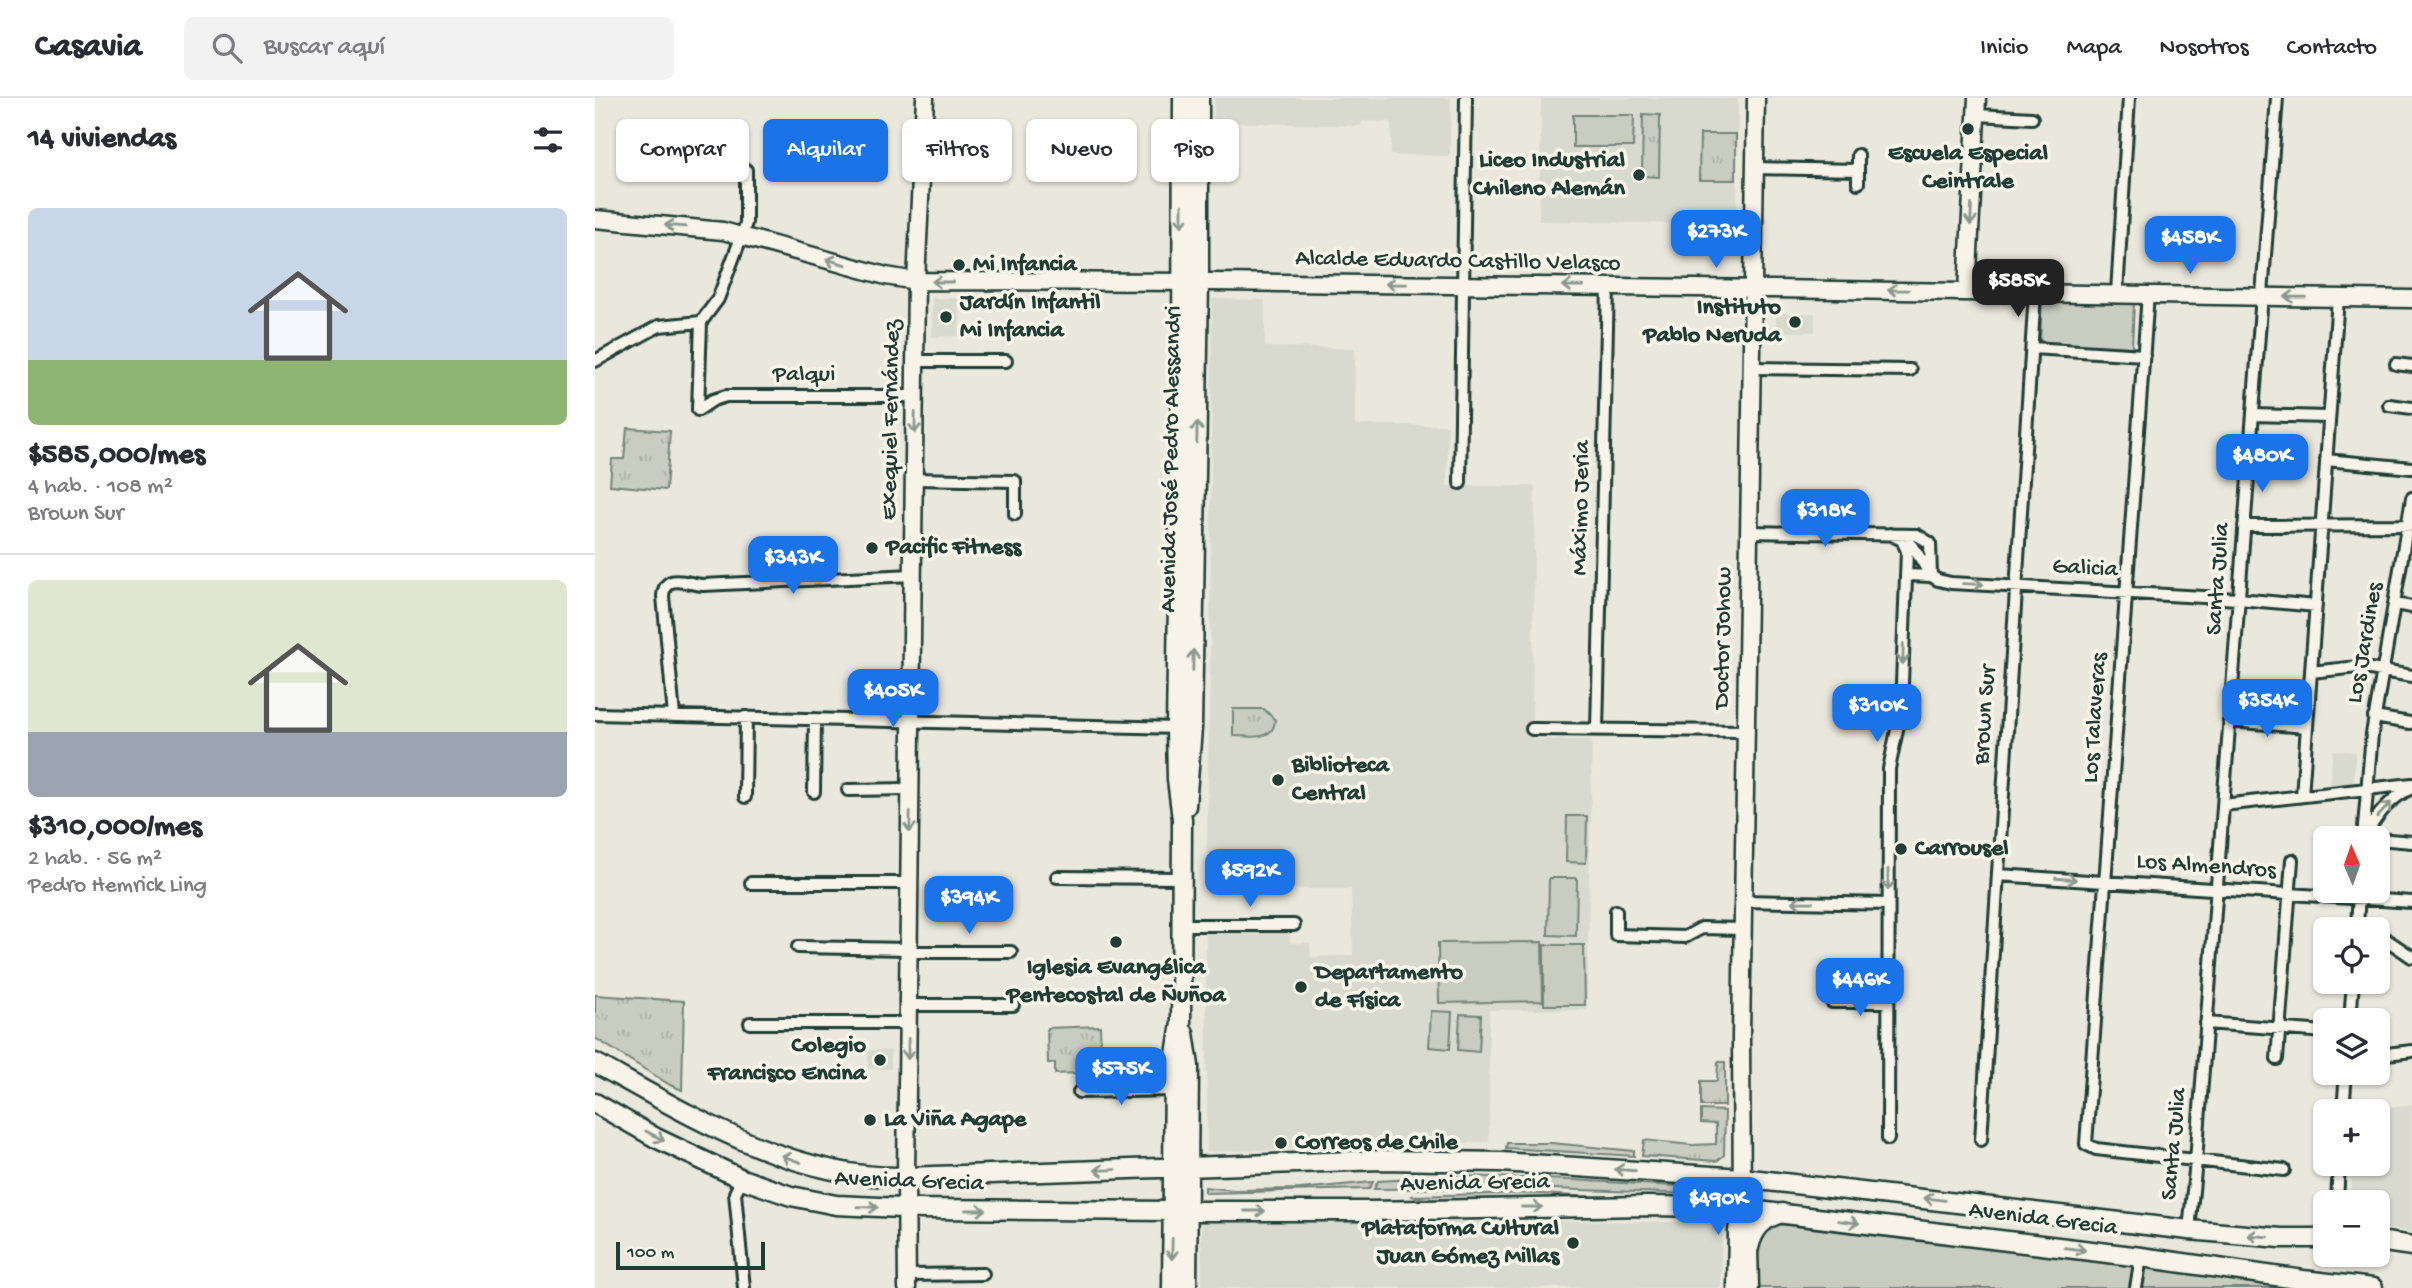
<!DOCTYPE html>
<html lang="es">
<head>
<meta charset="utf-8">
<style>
  :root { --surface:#fff; --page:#f2f2f3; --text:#2b2b33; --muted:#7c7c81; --line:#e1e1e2; --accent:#1a73e8 }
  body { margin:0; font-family:"Gochi Hand",sans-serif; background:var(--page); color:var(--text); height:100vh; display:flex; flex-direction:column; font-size:26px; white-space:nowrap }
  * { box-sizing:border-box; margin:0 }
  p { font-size:23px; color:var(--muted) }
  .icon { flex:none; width:38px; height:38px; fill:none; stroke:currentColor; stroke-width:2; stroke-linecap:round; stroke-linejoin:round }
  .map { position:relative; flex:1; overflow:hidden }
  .side { display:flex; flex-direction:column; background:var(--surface); width:595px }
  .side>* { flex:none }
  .top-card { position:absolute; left:21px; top:21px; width:665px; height:63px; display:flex; gap:14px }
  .needle { width:46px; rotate:358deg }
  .fabs { position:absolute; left:1718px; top:728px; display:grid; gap:14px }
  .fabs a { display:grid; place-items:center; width:77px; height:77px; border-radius:10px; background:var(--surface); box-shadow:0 2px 5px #0004; font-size:35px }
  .scale { position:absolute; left:21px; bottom:18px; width:149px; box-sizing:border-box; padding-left:7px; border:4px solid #1f3d34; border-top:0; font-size:19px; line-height:24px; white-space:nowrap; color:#1f3d34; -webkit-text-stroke:5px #f7f3e8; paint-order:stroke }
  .price { position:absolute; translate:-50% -60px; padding:0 16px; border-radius:14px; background:var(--accent); color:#fff; font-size:23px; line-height:46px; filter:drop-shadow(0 2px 4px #0008) }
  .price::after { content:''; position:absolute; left:50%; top:42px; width:21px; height:16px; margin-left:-10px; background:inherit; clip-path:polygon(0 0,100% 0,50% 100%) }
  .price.current { background:#222; color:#fff }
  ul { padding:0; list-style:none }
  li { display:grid; align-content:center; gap:14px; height:371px; padding:0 28px }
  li+li { border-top:2px solid var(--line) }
  li span { display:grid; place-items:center; height:217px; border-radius:10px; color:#555 }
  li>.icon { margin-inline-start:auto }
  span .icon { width:126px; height:126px; fill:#fffc; stroke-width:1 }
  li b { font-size:30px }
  h2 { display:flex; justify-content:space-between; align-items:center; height:84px; padding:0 28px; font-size:30px }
  .tag { padding:0 24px; border-radius:10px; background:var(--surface); box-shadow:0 2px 5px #0004; font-size:24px; line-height:63px }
  .tag.current { background:var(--accent); color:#fff }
  header { display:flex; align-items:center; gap:42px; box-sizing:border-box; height:98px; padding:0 35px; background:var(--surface); border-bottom:2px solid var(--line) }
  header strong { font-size:33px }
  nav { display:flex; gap:38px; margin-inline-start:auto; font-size:24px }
  .search { width:490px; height:63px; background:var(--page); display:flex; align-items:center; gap:18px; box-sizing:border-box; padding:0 24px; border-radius:10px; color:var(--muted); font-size:26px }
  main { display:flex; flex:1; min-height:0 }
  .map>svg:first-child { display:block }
  .built { fill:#d9dacf }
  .grass { fill:url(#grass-tufts); stroke:#74847a; stroke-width:2 }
  .park { fill:#c8ccc1; stroke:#74847a; stroke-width:2 }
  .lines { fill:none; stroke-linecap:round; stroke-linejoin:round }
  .street-casing { stroke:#1f3d34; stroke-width:16 }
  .secondary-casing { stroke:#1f3d34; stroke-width:21 }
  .primary-casing { stroke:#1f3d34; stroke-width:23 }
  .street { stroke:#f7f3e8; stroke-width:10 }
  .secondary { stroke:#f7f3e8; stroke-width:16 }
  .primary { stroke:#f7f3e8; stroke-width:18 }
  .oneway { stroke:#8b988e }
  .poi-dot { fill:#1f3d34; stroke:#f7f3e8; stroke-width:2.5 }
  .labels { text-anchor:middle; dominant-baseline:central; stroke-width:7; stroke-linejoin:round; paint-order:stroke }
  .poi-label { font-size:24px; font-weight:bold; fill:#1f3d34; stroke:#f7f3e8; text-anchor:start }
  .street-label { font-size:24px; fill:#1f3d34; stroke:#f7f3e8 }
</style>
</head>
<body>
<header>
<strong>Casavia</strong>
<div class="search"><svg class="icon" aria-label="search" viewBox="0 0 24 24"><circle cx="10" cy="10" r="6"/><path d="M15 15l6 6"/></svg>Buscar aquí</div>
<nav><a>Inicio</a><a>Mapa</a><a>Nosotros</a><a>Contacto</a></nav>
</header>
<main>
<section class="side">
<h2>14 viviendas<svg class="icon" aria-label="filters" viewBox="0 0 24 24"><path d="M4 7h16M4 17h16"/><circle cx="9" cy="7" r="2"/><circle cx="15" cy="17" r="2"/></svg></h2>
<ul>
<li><span style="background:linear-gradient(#c9d6e8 70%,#8fb573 0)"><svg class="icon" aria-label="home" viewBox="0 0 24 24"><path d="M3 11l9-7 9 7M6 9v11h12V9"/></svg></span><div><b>$585,000/mes</b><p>4 hab. · 108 m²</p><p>Brown Sur</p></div></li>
<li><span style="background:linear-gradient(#dfe7d0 70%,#9aa5b1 0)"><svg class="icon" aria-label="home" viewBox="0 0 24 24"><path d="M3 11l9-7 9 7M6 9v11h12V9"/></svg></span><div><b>$310,000/mes</b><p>2 hab. · 56 m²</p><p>Pedro Hemrick Ling</p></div></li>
</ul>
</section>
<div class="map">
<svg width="1817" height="1190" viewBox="0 0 1817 1190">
  <defs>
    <pattern id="grass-tufts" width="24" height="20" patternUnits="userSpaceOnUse" patternTransform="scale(1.75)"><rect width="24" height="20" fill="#c8ccc1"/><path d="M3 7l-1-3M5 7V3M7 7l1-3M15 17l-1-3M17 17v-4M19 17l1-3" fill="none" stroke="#abb0a6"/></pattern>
  </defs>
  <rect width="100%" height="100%" fill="#eae8dd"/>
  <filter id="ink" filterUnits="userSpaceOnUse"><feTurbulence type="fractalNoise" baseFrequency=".0143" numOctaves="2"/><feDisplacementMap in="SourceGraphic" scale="14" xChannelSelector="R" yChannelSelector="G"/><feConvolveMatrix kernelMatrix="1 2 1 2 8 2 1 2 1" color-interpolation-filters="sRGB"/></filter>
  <g filter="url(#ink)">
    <!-- built -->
    <path class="built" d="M619,0h237l-1,58 -59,-1v-33l-29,-1 -1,5 -148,-4z
      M946,0h197l-1,132 -56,-1v-5l-142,-3z
      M337,200h27l1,38 -28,1z
      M617,201l53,1v47l90,1v77h93l-1,61h88l-3,253 60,1 -5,270h-98v132l-282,10 -1,-223 84,-1v15h20l1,14 42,-2 -2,-66h-145l4,-231z
      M1181,215h39v19h-39z
      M1738,652l23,2 -3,32 -24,3z
      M273,952h23v19h-23z
      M1817,1006v128l-34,-4v-26h-28l2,-32 3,-6h23v-53h-20z
      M606,1121l513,3 8,8 -1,58h-519z"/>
    <!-- grass -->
    <path class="grass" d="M1048,16l17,1 -1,62 -17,-1z
      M1105,36h36v46h-37z
      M32,330l43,3 -4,59 -56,-5 2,-26h12z
      M638,611h31l11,11c-1,22 -26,16 -42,16z
      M0,897l89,6 -2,89 -12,-5 -75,-47z
      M505,928l2,46 -47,2v-11h-7l-1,-35z
      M1123,964h7v44h-24v-25h16z
      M1106,1012l24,1 -1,44 -7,6 -75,-5 2,-16 48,5 24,-1v-20l-15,-1z
      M912,1045h44l83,8v5l-128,-8z
      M871,1078l106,4 153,9v6l-202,-7 -149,1 4,-8z
      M778,1084l-4,7 -164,4v-6l29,3 66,-1z
      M929,1095l88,5 -174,3 -27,-5z"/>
    <!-- park -->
    <path class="park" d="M978,17h61l-1,32h-60z
      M1447,201l92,4 -2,44 -92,-4z
      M972,718h20l-1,47 -20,-1z
      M954,780h28l-1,58 -28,-1z
      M947,844l1,59 -104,2 -1,-60z
      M949,847h40l1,60h-41z
      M836,913l21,1 -2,37 -21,-2z
      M865,916l21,1 -2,37 -21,-2z
      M1179,1121l413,47 122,22h-551v-53z"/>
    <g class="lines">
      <defs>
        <path id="street" d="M1382,17l55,3
          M1160,70l103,2
          M1263,85v-28
          M1522,195l12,-195
          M1553,196l-62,850 10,5 188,21
          M1437,250l112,7
          M0,263l64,-35 42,-4
          M320,263h91
          M1801,266l16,2
          M1157,270l158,2
          M1794,307l23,3
          M103,312l3,-88 17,-23 24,-64 4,-12v-53
          M103,312l15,-10 13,-4h189
          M1658,317l76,2
          M1731,362l86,8
          M319,381l101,2v33
          M865,385l6,-385
          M1649,428l168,-1
          M1154,434l168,3 13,8 1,33
          M1311,441l7,7 17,29
          M1311,477l25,1 7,4 13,3 288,16 77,7
          M1799,506l18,3
          M1716,574l47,-5 54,9
          M0,616l585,14
          M79,618l-11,-120c2,-24 24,-12 40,-11l210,-10
          M1779,619l36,6
          M1634,623l78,6
          M937,631l214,2
          M1002,631l11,-442
          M253,692l62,-1
          M219,694l1,-73
          M1707,698l36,-498
          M150,699l1,-80
          M1628,707l189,-21
          M1770,738c11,-20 26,-39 47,-48
          M1768,740l9,-104 40,-236
          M1783,741l34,3
          M1403,777l414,27
          M462,779l124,1
          M156,785h158
          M1148,803l145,3
          M1021,813v24l69,2 17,-9 40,1
          M586,827h113
          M1762,831l2,-38
          M1783,836l34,23
          M203,849l111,2
          M314,854h102
          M1237,904h56
          M313,907h105
          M1755,922l3,-38
          M155,925h158
          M1611,925l120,9
          M1783,957l34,-4
          M1682,961l15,-199
          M484,994l95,-2
          M1748,1013l3,-38
          M1293,1041l1,-370 12,-59 6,-159 -5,-11 -12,-6
          M1386,1042l54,-848
          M147,1081l-7,14 9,95
          M1742,1104l2,-38
          M1594,1132l7,-69 81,-1063
          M312,1177l76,-1
          M1541,1190l5,-31"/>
        <path id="secondary" d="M0,121l128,12 163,45 30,5 295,1 562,7 639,10
          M1372,193l10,-193
          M312,1190l-1,-111 10,-896 9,-183
          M1141,1190l1,-57 2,-13
          M1155,1190l-1,-40 -7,-39 -1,-172 15,-939"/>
        <path id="primary" d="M591,708l6,-78 7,-446v-184
          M589,935l5,33 -2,222
          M0,965c96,53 198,117 311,114l476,-17 119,2 241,16 447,52 92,8h45
          M0,1005l61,35 86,41 49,17 45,9 87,4 250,2h196l277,-5 80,1 415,50 162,23 70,8
          M1783,1143l34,5
          M1154,1150c4,-19 14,-30 33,-35
          M577,1190l2,-221 7,-44 1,-204 -5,-40 -1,-51 6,-382 1,-248"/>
      </defs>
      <!-- street casing -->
      <use href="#street" class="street-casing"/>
      <!-- secondary casing -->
      <use href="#secondary" class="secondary-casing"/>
      <!-- primary casing -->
      <use href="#primary" class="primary-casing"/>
      <!-- street -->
      <use href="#street" class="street"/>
      <!-- secondary -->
      <use href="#secondary" class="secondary"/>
      <!-- primary -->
      <use href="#primary" class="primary"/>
    </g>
    <!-- one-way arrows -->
    <defs><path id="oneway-shaft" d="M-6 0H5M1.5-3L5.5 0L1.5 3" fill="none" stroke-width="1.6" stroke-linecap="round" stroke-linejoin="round" transform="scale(1.75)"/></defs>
    <g class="oneway">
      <use href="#oneway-shaft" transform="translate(1376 117) rotate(93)"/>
      <use href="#oneway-shaft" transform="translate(587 118) rotate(90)"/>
      <use href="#oneway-shaft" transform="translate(80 128) rotate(-175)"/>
      <use href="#oneway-shaft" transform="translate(241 164) rotate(-164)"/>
      <use href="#oneway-shaft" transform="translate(347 184) rotate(180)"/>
      <use href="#oneway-shaft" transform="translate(801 186) rotate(-179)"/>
      <use href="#oneway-shaft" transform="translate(978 188) rotate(-179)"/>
      <use href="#oneway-shaft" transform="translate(1303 192) rotate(-179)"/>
      <use href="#oneway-shaft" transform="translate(1700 199) rotate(-179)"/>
      <use href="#oneway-shaft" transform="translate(320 325) rotate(91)"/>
      <use href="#oneway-shaft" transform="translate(602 334) rotate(-89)"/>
      <use href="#oneway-shaft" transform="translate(1378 486) rotate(2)"/>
      <use href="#oneway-shaft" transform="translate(1308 556) rotate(92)"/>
      <use href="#oneway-shaft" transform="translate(598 562) rotate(-89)"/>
      <use href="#oneway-shaft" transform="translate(1789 712) rotate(-47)"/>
      <use href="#oneway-shaft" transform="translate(315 724) rotate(91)"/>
      <use href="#oneway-shaft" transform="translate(1471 781) rotate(4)"/>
      <use href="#oneway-shaft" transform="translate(1293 782) rotate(90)"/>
      <use href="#oneway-shaft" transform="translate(1207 804) rotate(-179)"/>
      <use href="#oneway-shaft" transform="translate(313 951) rotate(91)"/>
      <use href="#oneway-shaft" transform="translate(60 1038) rotate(28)"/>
      <use href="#oneway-shaft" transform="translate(196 1061) rotate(-160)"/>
      <use href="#oneway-shaft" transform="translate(510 1072) rotate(178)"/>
      <use href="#oneway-shaft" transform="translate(1030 1072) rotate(-176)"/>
      <use href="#oneway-shaft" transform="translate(1339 1101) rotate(-173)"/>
      <use href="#oneway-shaft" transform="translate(273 1109) rotate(2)"/>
      <use href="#oneway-shaft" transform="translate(937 1109)"/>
      <use href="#oneway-shaft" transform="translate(381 1112)"/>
      <use href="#oneway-shaft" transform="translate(660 1113)"/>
      <use href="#oneway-shaft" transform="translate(1254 1124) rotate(7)"/>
      <use href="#oneway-shaft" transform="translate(1663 1138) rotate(-175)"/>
      <use href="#oneway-shaft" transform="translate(577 1151) rotate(91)"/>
      <use href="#oneway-shaft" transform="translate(1480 1151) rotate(7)"/>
    </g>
  </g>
  <!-- markers -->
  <g class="poi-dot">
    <circle cx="1373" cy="31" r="7"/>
    <circle cx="1044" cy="77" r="7"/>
    <circle cx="364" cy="167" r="7"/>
    <circle cx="351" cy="219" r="7"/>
    <circle cx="1200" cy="224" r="7"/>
    <circle cx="277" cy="450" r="7"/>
    <circle cx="683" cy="682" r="7"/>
    <circle cx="1306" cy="751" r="7"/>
    <circle cx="521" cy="844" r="7"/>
    <circle cx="706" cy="889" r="7"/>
    <circle cx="285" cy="962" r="7"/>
    <circle cx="275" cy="1022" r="7"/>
    <circle cx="686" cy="1045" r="7"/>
    <circle cx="978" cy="1145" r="7"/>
  </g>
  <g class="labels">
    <!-- poi labels -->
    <g class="poi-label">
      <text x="1373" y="56" text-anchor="middle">Escuela Especial<tspan x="1373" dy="28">Ceintrale</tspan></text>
      <text x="1030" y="63" text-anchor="end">Liceo Industrial<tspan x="1030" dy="28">Chileno Alemán</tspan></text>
      <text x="378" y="167">Mi Infancia</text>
      <text x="365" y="205">Jardín Infantil<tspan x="365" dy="28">Mi Infancia</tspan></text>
      <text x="1186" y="210" text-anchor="end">Instituto<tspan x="1186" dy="28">Pablo Neruda</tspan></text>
      <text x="291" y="450">Pacific Fitness</text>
      <text x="697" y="668">Biblioteca<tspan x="697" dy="28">Central</tspan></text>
      <text x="1320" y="751">Carrousel</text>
      <text x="521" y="870" text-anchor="middle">Iglesia Evangélica<tspan x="521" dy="28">Pentecostal de Ñuñoa</tspan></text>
      <text x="720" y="875">Departamento<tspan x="720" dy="28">de Física</tspan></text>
      <text x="271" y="948" text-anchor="end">Colegio<tspan x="271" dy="28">Francisco Encina</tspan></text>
      <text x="289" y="1022">La Viña Agape</text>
      <text x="700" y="1045">Correos de Chile</text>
      <text x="964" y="1131" text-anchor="end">Plataforma Cultural<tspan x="964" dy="28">Juan Gómez Millas</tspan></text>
    </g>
    <!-- street labels -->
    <g class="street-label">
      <text transform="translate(863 164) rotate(1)">Alcalde Eduardo Castillo Velasco</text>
      <text x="209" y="277">Palqui</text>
      <text transform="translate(297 322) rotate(-89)">Exequiel Fernández</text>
      <text transform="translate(577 361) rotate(-89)">Avenida José Pedro Alessandri</text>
      <text transform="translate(987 410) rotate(-89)">Máximo Jeria</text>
      <text transform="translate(1490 471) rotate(3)">Galicia</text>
      <text transform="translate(1624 481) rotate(-86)">Santa Julia</text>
      <text transform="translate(1129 540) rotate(-89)">Doctor Johow</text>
      <text transform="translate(1771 545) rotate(-80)">Los Jardines</text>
      <text transform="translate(1391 617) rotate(-86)">Brown Sur</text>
      <text transform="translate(1501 620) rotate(-86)">Los Talaveras</text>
      <text transform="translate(1611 769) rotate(4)">Los Almendros</text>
      <text transform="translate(1580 1046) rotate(-85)">Santa Julia</text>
      <text transform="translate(314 1084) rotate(2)">Avenida Grecia</text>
      <text transform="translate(880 1086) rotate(-1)">Avenida Grecia</text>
      <text transform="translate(1448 1122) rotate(7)">Avenida Grecia</text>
    </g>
  </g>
</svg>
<div class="fabs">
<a><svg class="needle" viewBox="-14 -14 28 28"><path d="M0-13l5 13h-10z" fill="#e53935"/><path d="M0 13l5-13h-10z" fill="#7c7c81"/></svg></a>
<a><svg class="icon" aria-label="locate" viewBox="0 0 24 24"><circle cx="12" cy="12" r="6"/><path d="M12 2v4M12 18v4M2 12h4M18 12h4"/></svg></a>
<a><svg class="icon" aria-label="layers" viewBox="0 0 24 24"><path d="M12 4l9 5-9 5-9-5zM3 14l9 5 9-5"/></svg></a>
<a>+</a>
<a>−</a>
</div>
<div class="scale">100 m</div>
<b class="price" style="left:1121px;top:172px">$273K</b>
<b class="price" style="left:1595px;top:178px">$458K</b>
<b class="price current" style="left:1423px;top:221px">$585K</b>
<b class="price" style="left:1667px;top:396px">$480K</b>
<b class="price" style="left:1230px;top:451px">$318K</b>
<b class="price" style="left:198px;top:498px">$343K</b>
<b class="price" style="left:298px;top:631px">$405K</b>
<b class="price" style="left:1672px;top:641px">$354K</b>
<b class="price" style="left:1282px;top:646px">$310K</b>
<b class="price" style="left:655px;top:811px">$592K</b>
<b class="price" style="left:374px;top:838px">$394K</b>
<b class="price" style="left:1265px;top:920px">$446K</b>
<b class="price" style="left:526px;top:1009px">$575K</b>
<b class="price" style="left:1123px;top:1139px">$490K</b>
<div class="top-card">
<a class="tag">Comprar</a>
<a class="tag current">Alquilar</a>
<a class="tag">Filtros</a>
<a class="tag">Nuevo</a>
<a class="tag">Piso</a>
</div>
</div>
</main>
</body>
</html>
